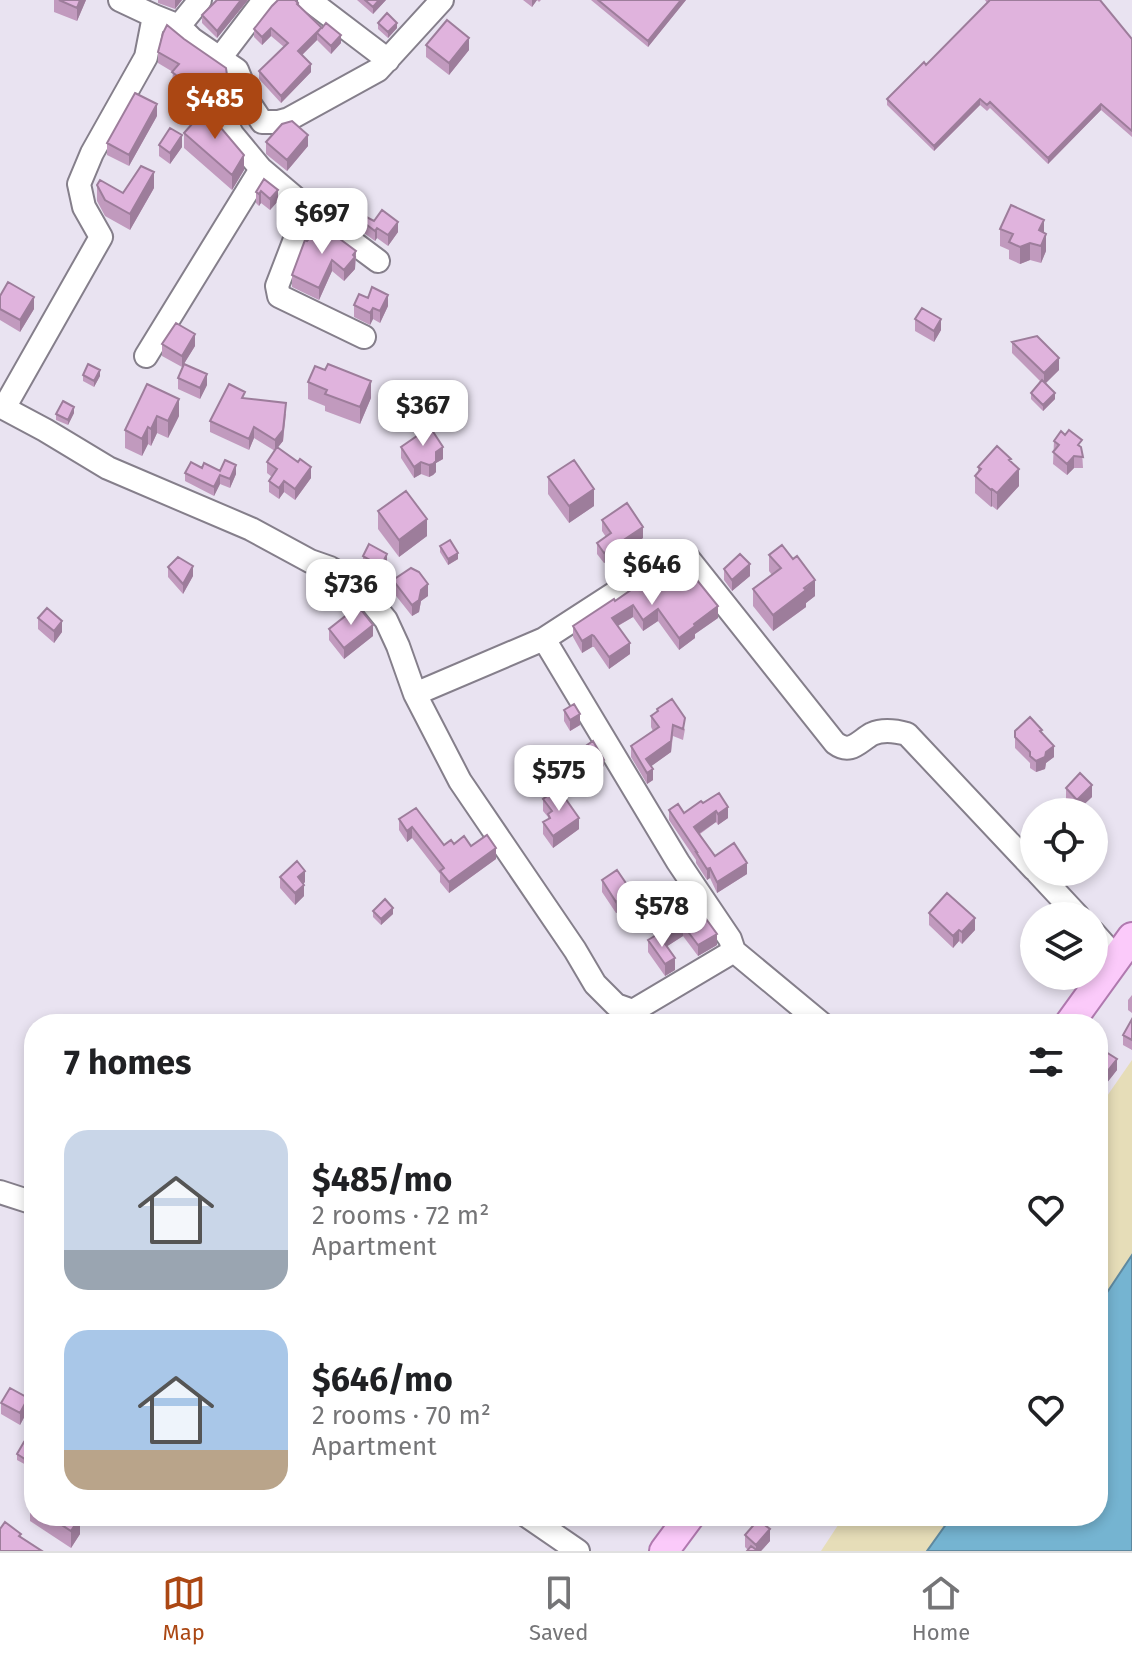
<!DOCTYPE html>
<html lang="en">
<head>
<meta charset="utf-8">
<style>
  :root { --surface:#fff; --page:#f6f6f6; --text:#202124; --muted:#757577; --line:#e0e0e0; --accent:#ab4713 }
  body { margin:0; font-family:"Fira Sans",sans-serif; background:var(--page); color:var(--text); height:100vh; display:flex; flex-direction:column; font-size:30px; white-space:nowrap }
  * { box-sizing:border-box; margin:0 }
  p { font-size:26px; color:var(--muted) }
  .icon { flex:none; width:44px; height:44px; fill:none; stroke:currentColor; stroke-width:2; stroke-linecap:round; stroke-linejoin:round }
  .map { position:relative; flex:1; overflow:hidden }
  .sheet { position:absolute; left:24px; top:1014px; width:1084px; height:512px; display:flex; flex-direction:column; background:var(--surface); border-radius:32px; box-shadow:0 4px 12px #0003 }
  .sheet>* { flex:none }
  .buttons { position:absolute; left:1020px; top:798px; display:grid; gap:16px }
  .buttons a { display:grid; place-items:center; width:88px; height:88px; border-radius:50%; background:var(--surface); box-shadow:0 4px 12px #0003; font-size:40px }
  .price { position:absolute; translate:-50% -68px; padding:0 18px; border-radius:16px; background:#fff; color:#222; font-size:26px; line-height:52px; filter:drop-shadow(0 2px 4px #0008) }
  .price::after { content:''; position:absolute; left:50%; top:48px; width:24px; height:18px; margin-left:-12px; background:inherit; clip-path:polygon(0 0,100% 0,50% 100%) }
  .price.active { background:var(--accent); color:#fff }
  ul { padding:0; list-style:none }
  li { display:flex; align-items:center; gap:24px; height:200px; padding:0 40px }
  li span { display:grid; place-items:center; flex:none; width:224px; height:160px; border-radius:24px; color:#555 }
  li>.icon { margin-inline-start:auto }
  span .icon { width:96px; height:96px; fill:#fffc; stroke-width:1 }
  li b { font-size:34px }
  h2 { display:flex; justify-content:space-between; align-items:center; height:96px; padding:0 40px; font-size:34px }
  .dock { display:flex; justify-content:space-around; align-items:center; height:112px; border-top:2px solid var(--line); background:var(--surface); font-size:22px; color:var(--muted) }
  .dock a { display:grid; justify-items:center; gap:4px }
  .dock .active { color:var(--accent) }
  .map>svg:first-child { display:block }
  .sand { fill:#e6ddb8 }
  .water { fill:#75b4d1; stroke:#5e89a0; stroke-width:2 }
  .lines { fill:none; stroke-linecap:round; stroke-linejoin:round }
  .minor-casing { stroke:#857f8b; stroke-width:26 }
  .major-casing { stroke:#b079af; stroke-width:32 }
  .minor { stroke:#fff; stroke-width:22 }
  .major { stroke:#fbcafa; stroke-width:28 }
  .wall { fill:#c19abe }
  .shaded-wall { fill:#9d7d9b }
  .building { fill:#e0b3dd; stroke:#9d7d9b; stroke-width:2 }
</style>
</head>
<body>
<div class="map">
<svg width="1132" height="1551" viewBox="0 0 1132 1551">
  <rect width="100%" height="100%" fill="#e9e3f1"/>
  <!-- sand -->
  <path class="sand" d="M1132,1060v195l-34,51v-197z
    M844,1516h108l-25,35h-106z"/>
  <!-- water -->
  <path class="water" d="M1132,1255v296h-205l25,-35h146v-210z"/>
  <g class="lines">
    <defs>
      <path id="minor" d="M309,0l79,60
        M179,26l21,-26
        M220,58l42,-55 5,-3
        M242,92l20,30h16l11,-3 89,-49 64,-70
        M261,169l46,39 71,53
        M307,208l-30,78 2,10 85,41
        M146,356l115,-187 -29,-35 -8,-16 5,-14 13,-12 -1,-12 -4,-10 -45,-31 -13,-13 -25,-10
        M0,406l45,24 63,38 143,61 59,32 20,7 25,14 31,38 12,26 17,48 45,87 115,169 20,34 21,21 17,6 101,-60
        M4,408l97,-171 -17,-30 -5,-23 13,-31 54,-96 8,-41 -34,-16
        M544,639l134,223 52,77 4,12 88,73
        M415,694l129,-55 125,-81 14,-3 5,3 147,185c16,12 24,-2 37,-9 11,-5 24,-3 35,0l127,135
        M1037,872l41,44
        M1094,933l23,26
        M0,1192l34,11
        M527,1516l51,35"/>
      <path id="major" d="M1069,1024l63,-87
        M664,1551l26,-35"/>
    </defs>
    <!-- minor casing -->
    <use href="#minor" class="minor-casing"/>
    <!-- major casing -->
    <use href="#major" class="major-casing"/>
    <!-- minor -->
    <use href="#minor" class="minor"/>
    <!-- major -->
    <use href="#major" class="major"/>
  </g>
  <!-- wall -->
  <path class="wall" d="M54,0h32l-9,21 -23,-9z
    M158,0h24l-7,9 -17,-6z
    M217,0h31l-31,38 -15,-15v-8z
    M357,0h29l-13,14z
    M523,0h18l-2,2 -2,-2 -5,7z
    M591,0h95l-38,47z
    M985,0h104l43,39v98l-31,-27 -53,54 -58,-56 -3,3 -7,-6 -46,46 -47,-46v-6l39,-34 61,-62z
    M298,5l24,23 19,15 -10,11 -14,-14 -15,15 9,17 -30,31 -22,-24v-8l25,-24 -13,-11 -9,9 -8,-8v-8z
    M378,23l19,5 -9,10 -10,-9z
    M184,39l42,29 1,18 -4,4 -4,-4 -21,28 -11,-6v-11l1,-2 -16,-12 1,-11 -15,-9v-11z
    M426,45l43,5 -20,25 -23,-18z
    M157,116l-28,50 -22,-11v-12z
    M184,133l60,37 -12,20 -48,-42z
    M266,142l42,4 -21,25 -21,-17z
    M159,145l23,2 -12,17 -11,-8z
    M264,179l14,22 -8,9 -9,-7 -2,3 -3,-3v-11z
    M97,185l26,8 31,-5 -24,42 -25,-14 -8,-15z
    M347,210l27,11 24,11 -10,14 -11,-8 -2,3 -28,-20z
    M1000,229l44,4 2,18 -5,12 -11,-3 -10,4 -11,-5v-9l-9,-4z
    M356,251l-1,18 -11,12 -12,-10 -13,29 -27,-13v-12z
    M0,296l34,13 -14,23 -20,-12z
    M354,305l34,1 -8,17 -7,-4 -3,6 -16,-8z
    M915,319l26,11 -7,12 -19,-11z
    M1012,342l47,28 -14,13 10,16 -12,12 -12,-12v-6l9,-12 -28,-28z
    M162,344l33,2 -13,21 -20,-11z
    M83,375l17,1 -6,11 -11,-6z
    M178,378l29,7 -7,14 -22,-10z
    M308,382l63,16 -11,26 -35,-13v-5l-17,-7z
    M147,384l32,32 -11,22 -11,-5 -6,13 -3,-2 -6,12 -17,-8v-18z
    M245,398l41,16 -3,27 -5,6 33,31 -16,22 -11,-8 -5,7 -10,-7v-11l3,-4 -5,-4v-11l8,-11 -21,-13 -5,12 -39,-18v-11z
    M74,413l-6,12 -12,-5v-6z
    M1054,441l28,10 1,17h-9l-7,7 -14,-11z
    M401,447l42,12 -7,4v9l-3,3 -4,2 -8,-3 -7,4 -13,-20z
    M1011,462l8,24 -22,24 -5,-4 -1,1 -16,-14v-17l3,-4v-5z
    M202,468l18,3 16,3 -6,14 -10,-4 -6,12 -29,-15v-8z
    M548,477l46,29 -25,17 -21,-29z
    M378,511l49,25 -28,21 -21,-28z
    M602,520l41,18 -39,25 -7,-9v-11l9,-6 -4,-6z
    M440,546l18,13 -10,6 -8,-13z
    M769,555l46,41 -9,7v4l-33,24 -20,-25v-17l19,-14 -3,-4z
    M363,556l24,10 -6,11 -18,-10z
    M168,567l25,9 -10,18 -15,-17z
    M724,569l26,7 -18,15 -8,-11z
    M327,579l29,27 -11,9 -18,-24z
    M393,580l35,16 -7,5 -2,11 -7,4 -19,-24z
    M615,601l103,17 -23,16v4l-16,12 -21,-29 -15,10 -10,-14 -15,9 12,28 -21,15 -15,-22h-2l-10,6 -9,-16v-11z
    M38,618l24,14 -8,11 -16,-14z
    M329,629l44,7 -29,23 -15,-19z
    M657,709l28,20 -2,11 -10,-4 -2,16 -20,14 2,14 -6,4 -16,-27v-11l22,-15 -2,-4v-11l6,-4z
    M564,710l16,15 -10,6 -6,-10z
    M1015,731l27,3 12,23 -8,6 -1,6 -9,3 -6,-4v-5l-15,-15z
    M587,745l17,21 -6,4 -11,-19z
    M1066,788l26,9 -15,14 -11,-11z
    M543,799l36,30 -26,19 -10,-14v-12l5,-3v-2l-5,-6z
    M703,803l25,15 -10,7 -2,-3 -16,12 15,22 32,18 -30,19 -7,-15 -3,2 -11,-17v-3l-27,-40v-10l15,3z
    M399,819l45,26 10,-1 17,2 25,13 -47,34 -9,-11v-8l-28,-36 -5,4 -8,-12z
    M280,877l25,5 -2,2 1,12 -9,9 -15,-17z
    M602,880l32,26 -12,8 -2,-3 -4,2 -14,-21z
    M693,901l24,44 -19,11 -15,-20 -16,10 8,24 -10,6 -17,-24v-12l11,-5v-11z
    M373,911l20,3 -12,11 -8,-8z
    M929,913l46,17 -13,14 -3,-3 -6,7 -24,-23z
    M1132,995v18l-4,-3v-10z
    M1132,1019v31l-9,-5v-10z
    M1098,1047l19,23 -11,14 -8,-4z
    M1,1403l27,7 -8,15 -19,-11z
    M34,1448v8l-6,10 -11,-6v-6z
    M34,1498v18h50l-4,7v11l-9,14 -41,-27v-17z
    M745,1535l25,6 -9,10h-14l1,-1 -3,-3z"/>
  <!-- shaded-wall -->
  <path class="shaded-wall" d="M80,0h6l-9,21v-13z
    M175,0h7l-7,9z
    M241,0h7l-31,38v-7z
    M379,0h7l-13,14v-7z
    M532,0h5l-5,7z
    M681,0h5l-38,47v-6z
    M397,23v5l-9,10v-6z
    M271,28v8l-9,9v-8z
    M321,28l-4,5v7l-19,19v-8z
    M341,35v8l-10,11v-8z
    M469,38v12l-20,25v-12z
    M311,64v8l-30,31v-7z
    M219,75v11l-21,28v-11z
    M227,75v11l-4,4v-11z
    M980,99v6l-46,46v-5z
    M157,104v12l-28,50v-11z
    M1101,104v6l-53,54v-6z
    M182,135v12l-12,17v-11z
    M308,135v11l-21,25v-11z
    M244,155v15l-12,20v-15z
    M154,172v16l-24,42v-16z
    M278,190v11l-8,9v-11z
    M261,191v12l-2,3v-12z
    M1044,220v17l-5,10v-17z
    M398,222v10l-10,14v-11z
    M377,228v10l-2,3v-10z
    M1046,234v17l-5,12v-17z
    M1030,243v17l-10,4v-17z
    M356,251l-1,18 -11,12v-11z
    M332,260v11l-13,29v-12z
    M388,295v11l-8,17v-12z
    M34,297v12l-14,23v-12z
    M373,308v11l-3,6v-12z
    M941,319v11l-7,12v-11z
    M195,334v12l-13,21v-11z
    M1059,358v12l-15,15v-12z
    M100,370v6l-6,11v-6z
    M207,374v11l-7,14v-11z
    M371,381v17l-11,26v-17z
    M1055,393v6l-12,12v-6z
    M179,399v17l-11,22v-17z
    M286,403l-3,38 -8,10v-11z
    M74,407v6l-6,12v-5z
    M157,416v17l-6,13v-17z
    M148,427v17l-6,12v-17z
    M254,427v11l-5,12v-11z
    M443,447v12l-7,4v9l-3,3 -4,2v-12l7,-13z
    M1074,456v12l-7,7v-11z
    M421,462v12l-7,4v-11z
    M236,465v9l-6,14v-9z
    M311,467v11l-16,22v-11z
    M1019,469v17l-22,24v-17z
    M220,475v9l-6,12v-9z
    M284,481v11l-5,7v-11z
    M594,489v17l-25,17v-17z
    M992,489v17l-1,1v-17z
    M427,519v17l-28,21v-17z
    M643,527v11l-39,25v-10z
    M458,553v6l-10,6v-6z
    M387,554v12l-6,11v-11z
    M750,564v12l-18,15v-11z
    M193,566v10l-10,18v-10z
    M815,580v16l-9,7v4l-33,24v-16z
    M428,584v12l-7,5 -2,11 -7,4v-11l9,-15z
    M356,594v12l-11,9v-12z
    M633,605v12l-21,12v-11z
    M718,606v12l-23,16v4l-16,12v-12l15,-14z
    M658,609v12l-15,10v-11z
    M62,621v11l-8,11v-12z
    M373,625v11l-29,23v-11z
    M592,635v12l-10,6v-12z
    M630,643v11l-21,15v-12z
    M580,714v11l-10,6v-11z
    M673,725l-2,27 -25,18v-11z
    M1054,746v11l-8,6 -1,6 -9,3v-11z
    M604,760v6l-6,4v-6z
    M653,769v11l-6,4v-11z
    M1092,785v12l-15,14v-11z
    M728,807v11l-10,7v-11z
    M716,811v11l-22,15v-10z
    M579,818v11l-26,19v-12z
    M412,827v11l-5,4v-11z
    M496,848v11l-47,34v-11z
    M747,863v11l-30,19v-11z
    M710,868v10l-3,2v-11z
    M305,871v11l-7,7v-12z
    M304,885v11l-9,9v-12z
    M634,895v11l-12,8v-12z
    M620,899v12l-4,2v-11z
    M393,908v6l-12,11v-6z
    M975,918v12l-13,14v-12z
    M683,925v11l-17,11v-11z
    M959,930v11l-6,7v-12z
    M717,934v11l-19,11v-11z
    M675,958v12l-10,6v-12z
    M1117,1059v11l-11,14v-11z
    M28,1398v12l-8,15v-12z
    M34,1450v6l-6,10v-5z
    M76,1516h8l-4,7v11l-9,14v-17z
    M770,1529v12l-9,10h-5v-6z"/>
  <!-- building -->
  <path class="building" d="M59,0h21l-3,8z
    M217,0h24l-24,31 -15,-16z
    M278,0h17l3,3 -1,1 25,24 4,-5 15,12 -10,11 -14,-13 4,-5 -23,23 13,13 -30,32 -22,-25 29,-28 -17,-15 -9,9 -8,-8 18,-23z
    M365,0h14l-6,7z
    M598,0h83l-33,41z
    M990,0h110l32,39v92l-31,-27 -53,54 -58,-56 -3,3 -7,-6 -46,47 -47,-47 37,-37 2,3z
    M387,13l10,10 -9,9 -10,-9z
    M447,20l22,18 -20,25 -23,-18z
    M167,25l17,14 42,29 1,7 -4,4 -4,-4 -21,28 -11,-6 5,-10 -20,-15 7,-8 -21,-12 5,-19z
    M135,93l22,11 -28,51 -22,-12z
    M209,105l12,23 23,27 -12,20 -48,-42z
    M292,121l16,14 -21,25 -21,-18 16,-18z
    M170,128l12,7 -12,18 -11,-8z
    M141,166l13,6 -24,42 -25,-14 -8,-15 3,-5 23,13z
    M264,179l14,11 -8,9 -9,-8 -2,3 -3,-2z
    M1011,205l33,15 -5,10 7,4 -5,12 -11,-3 -10,4 -11,-5 4,-8 -13,-5z
    M349,208l25,13 8,-11 16,12 -10,13 -11,-7 -2,3 -28,-21z
    M321,225l35,26 -3,4 2,2 -11,13 -12,-10 -13,28 -27,-13 13,-35 2,1z
    M8,282l26,15 -14,23 -20,-11v-13z
    M372,287l16,8 -8,16 -7,-3 -3,5 -16,-8 5,-11 9,4z
    M922,308l19,11 -7,12 -19,-12z
    M176,323l19,11 -13,22 -20,-12z
    M1037,336l22,22 -15,15 -32,-31z
    M88,364l12,6 -6,11 -11,-6z
    M184,364l23,10 -7,14 -22,-10z
    M328,364l43,17 -11,26 -35,-13 2,-4 -19,-8 7,-16 10,4z
    M1042,380l13,13 -12,12 -12,-12z
    M147,384l32,15 -11,22 -11,-5 -6,13 -3,-2 -6,12 -17,-9z
    M229,384l16,8 -3,6 44,5 -3,27 -8,10 -21,-13 -5,12 -39,-18z
    M63,401l11,6 -6,13 -12,-6z
    M430,427l13,20 -7,5v9l-3,3 -4,1 -8,-3 -7,5 -13,-20z
    M1069,430l13,10 -4,5 3,2 2,10 -9,-1 -7,8 -14,-12 6,-7 -5,-4 7,-10 4,4z
    M997,446l14,13 -2,1 10,9 -22,24 -5,-4 -1,1 -16,-14 6,-7 -3,-2z
    M277,447l21,15 2,-3 11,8 -16,22 -11,-8 -5,7 -10,-7 8,-12 -10,-7z
    M225,460l11,5 -6,14 -10,-4 -6,12 -29,-14 6,-11 11,6 2,-5 16,8z
    M574,460l20,29 -25,17 -21,-29z
    M406,491l21,28 -28,21 -21,-29z
    M627,503l16,24 -39,26 -7,-10 14,-10 -9,-13z
    M450,540l8,13 -10,6 -8,-13z
    M369,544l18,10 -6,12 -18,-10z
    M782,545l11,14 4,-3 18,24 -11,8 2,2 -33,25 -20,-26 28,-21 -12,-13z
    M740,554l10,10 -18,16 -8,-11z
    M178,557l15,9 -10,18 -15,-17z
    M680,559l38,47 -24,18 1,2 -16,12 -21,-29 -15,11 -10,-15 -21,13 18,25 -21,14 -15,-21 -2,-1 -10,6 -9,-15 41,-27 1,2 59,-41z
    M411,568l8,4 9,12 -7,6 -2,10 -7,5 -19,-25z
    M333,574l13,7 10,13 -11,9 -18,-24z
    M358,606l15,19 -29,23 -15,-19z
    M47,608l15,13 -8,10 -16,-13z
    M672,699l13,19 -2,11 -10,-4 -2,16 -25,18 7,10 -6,4 -16,-27 28,-19 -8,-11 7,-5 -1,-2z
    M574,704l6,10 -10,6 -6,-10z
    M1030,717l12,13 -2,1 14,15 -8,6 -1,5 -9,4 -6,-5v-4l-15,-15v-6z
    M593,741l11,19 -6,4 -11,-19z
    M1080,773l12,12 -15,15 -11,-12z
    M558,788l21,30 -26,18 -10,-14 7,-4 -2,-4 4,-3 -9,-12z
    M719,793l9,14 -10,7 -2,-3 -22,16 21,29 19,-13 13,20 -30,19 -7,-14 -3,1 -11,-17h1l-28,-42 9,-6 6,9 17,-12 2,2z
    M416,808l28,37 7,-5 3,4 10,-8 7,10 16,-11 9,13 -47,34 -9,-11 4,-3 -32,-41 -5,4 -8,-12z
    M297,861l8,10 -7,6 6,8 -9,8 -15,-16z
    M617,870l17,25 -12,7 -2,-3 -4,3 -14,-22z
    M947,893l28,25 -13,14 -3,-2 -6,6 -24,-23z
    M385,899l8,9 -12,11 -8,-8z
    M693,901l24,33 -19,11 -15,-20 -17,11 -7,-12z
    M658,934l17,24 -10,6 -17,-24z
    M1132,1019v21l-9,-5z
    M1098,1047l19,12 -11,14 -8,-4z
    M10,1388l18,10 -8,15 -19,-10z
    M24,1442l10,6 -6,13 -11,-7z
    M48,1516h31l1,1 -9,14z
    M758,1520l12,9 -14,16 -11,-10z
    M5,1522l16,12 -2,2 23,15h-42v-22z
    M751,1546l7,5h-11z"/>
</svg>
<div class="buttons">
<a><svg class="icon" aria-label="locate" viewBox="0 0 24 24"><circle cx="12" cy="12" r="6"/><path d="M12 2v4M12 18v4M2 12h4M18 12h4"/></svg></a>
<a><svg class="icon" aria-label="layers" viewBox="0 0 24 24"><path d="M12 4l9 5-9 5-9-5zM3 14l9 5 9-5"/></svg></a>
</div>
<b class="price active" style="left:215px;top:141px">$485</b>
<b class="price" style="left:322px;top:256px">$697</b>
<b class="price" style="left:423px;top:448px">$367</b>
<b class="price" style="left:652px;top:607px">$646</b>
<b class="price" style="left:351px;top:627px">$736</b>
<b class="price" style="left:559px;top:813px">$575</b>
<b class="price" style="left:662px;top:949px">$578</b>
<section class="sheet">
<h2>7 homes<svg class="icon" aria-label="filters" viewBox="0 0 24 24"><path d="M4 7h16M4 17h16"/><circle cx="9" cy="7" r="2"/><circle cx="15" cy="17" r="2"/></svg></h2>
<ul>
<li><span style="background:linear-gradient(#c9d6e8 75%,#9aa5b1 0)"><svg class="icon" aria-label="home" viewBox="0 0 24 24"><path d="M3 11l9-7 9 7M6 9v11h12V9"/></svg></span><div><b>$485/mo</b><p>2 rooms · 72 m²</p><p>Apartment</p></div><svg class="icon" aria-label="heart" viewBox="0 0 24 24"><path d="M12 20l-8-8c-3-5 5-10 8-4 3-6 11-1 8 4z"/></svg></li>
<li><span style="background:linear-gradient(#a9c7e8 75%,#b9a48a 0)"><svg class="icon" aria-label="home" viewBox="0 0 24 24"><path d="M3 11l9-7 9 7M6 9v11h12V9"/></svg></span><div><b>$646/mo</b><p>2 rooms · 70 m²</p><p>Apartment</p></div><svg class="icon" aria-label="heart" viewBox="0 0 24 24"><path d="M12 20l-8-8c-3-5 5-10 8-4 3-6 11-1 8 4z"/></svg></li>
</ul>
</section>
</div>
<nav class="dock">
<a class="active"><svg class="icon" aria-label="map" viewBox="0 0 24 24"><path d="M3 6l6-2 6 2 6-2v14l-6 2-6-2-6 2zM9 4v14M15 6v14"/></svg>Map</a>
<a><svg class="icon" aria-label="saved" viewBox="0 0 24 24"><path d="M7 4h10v16l-5-4-5 4z"/></svg>Saved</a>
<a><svg class="icon" aria-label="home" viewBox="0 0 24 24"><path d="M3 11l9-7 9 7M6 9v11h12V9"/></svg>Home</a>
</nav>
</body>
</html>
